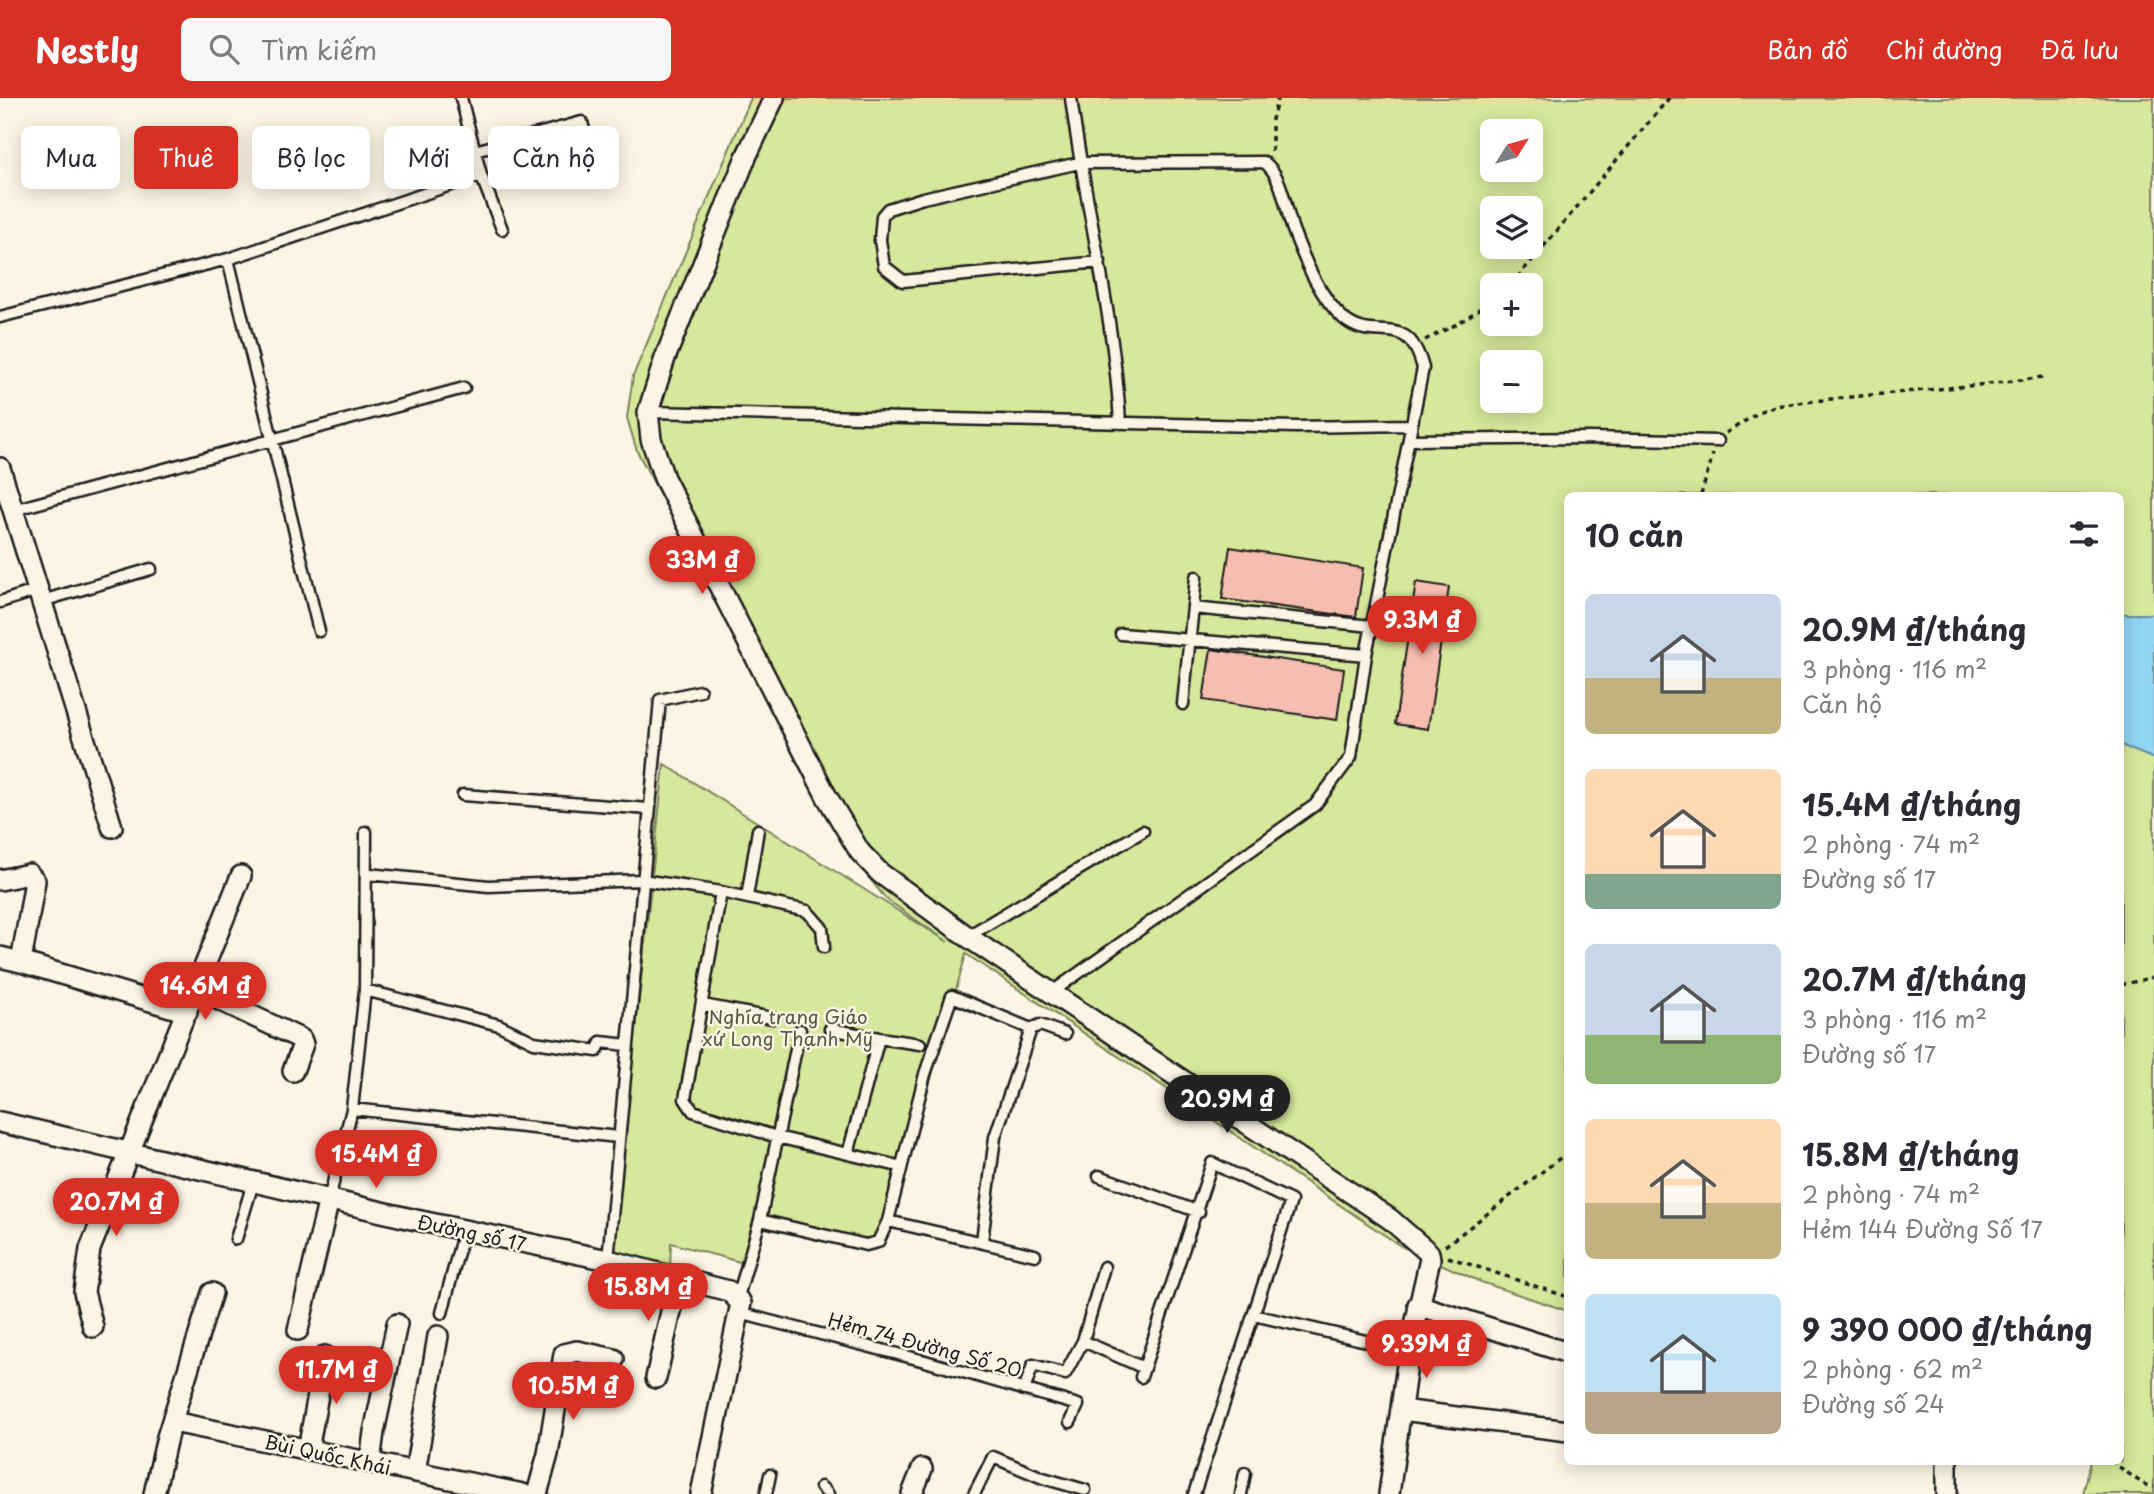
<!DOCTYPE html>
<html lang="vi">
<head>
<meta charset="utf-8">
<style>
  :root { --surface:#fff; --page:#f7f7f7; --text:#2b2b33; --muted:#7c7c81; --accent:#d93025 }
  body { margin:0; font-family:"Playpen Sans",sans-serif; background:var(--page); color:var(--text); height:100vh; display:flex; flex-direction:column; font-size:26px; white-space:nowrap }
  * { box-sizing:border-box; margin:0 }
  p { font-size:23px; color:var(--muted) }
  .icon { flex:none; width:38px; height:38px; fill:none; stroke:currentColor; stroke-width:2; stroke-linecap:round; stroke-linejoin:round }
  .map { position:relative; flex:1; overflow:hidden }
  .details { position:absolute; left:1564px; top:394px; width:560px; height:973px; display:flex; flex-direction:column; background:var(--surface); border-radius:10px; box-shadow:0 4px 18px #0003 }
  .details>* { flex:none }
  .hud { position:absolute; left:21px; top:28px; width:665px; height:63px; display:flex; gap:14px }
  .needle { width:46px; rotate:53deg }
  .buttons { position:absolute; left:1480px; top:21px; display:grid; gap:14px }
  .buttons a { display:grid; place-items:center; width:63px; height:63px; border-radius:10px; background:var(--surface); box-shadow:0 4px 18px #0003; font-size:35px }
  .price { position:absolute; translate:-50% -60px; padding:0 16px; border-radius:24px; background:var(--accent); color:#fff; font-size:23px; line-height:46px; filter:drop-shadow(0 2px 4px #0008) }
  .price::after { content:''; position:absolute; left:50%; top:42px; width:21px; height:16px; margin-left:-10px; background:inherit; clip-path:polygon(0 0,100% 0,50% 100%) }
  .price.on { background:#222; color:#fff }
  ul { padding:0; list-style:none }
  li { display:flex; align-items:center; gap:21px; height:175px; padding:0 21px }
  li span { display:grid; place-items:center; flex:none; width:196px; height:140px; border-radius:10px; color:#555 }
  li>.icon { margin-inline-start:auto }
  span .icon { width:84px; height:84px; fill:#fffc; stroke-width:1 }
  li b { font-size:30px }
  h2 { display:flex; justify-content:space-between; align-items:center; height:84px; padding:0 21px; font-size:30px }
  .chip { padding:0 24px; border-radius:10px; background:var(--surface); box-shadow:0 4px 18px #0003; font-size:24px; line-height:63px }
  .chip.on { background:var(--accent); color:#fff }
  header { display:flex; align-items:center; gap:42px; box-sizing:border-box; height:98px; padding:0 35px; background:var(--accent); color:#fff }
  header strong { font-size:33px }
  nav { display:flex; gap:38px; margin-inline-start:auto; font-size:24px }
  .search { width:490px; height:63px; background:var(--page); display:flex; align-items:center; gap:18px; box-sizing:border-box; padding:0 24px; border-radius:10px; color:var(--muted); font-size:26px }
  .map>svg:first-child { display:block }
  .green { fill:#d7e79b; stroke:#7a825c; stroke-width:2; fill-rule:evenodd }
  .water { fill:#91d4f3; stroke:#628a9d; stroke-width:2 }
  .building { fill:#f7bdb0; stroke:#1c1c1c; stroke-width:2 }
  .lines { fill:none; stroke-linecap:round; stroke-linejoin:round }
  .service-casing { stroke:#1c1c1c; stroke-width:15 }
  .minor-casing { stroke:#1c1c1c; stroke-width:24 }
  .path { stroke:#1c1c1c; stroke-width:3.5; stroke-dasharray:5 5; stroke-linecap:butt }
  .service { stroke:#fcf5e5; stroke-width:10 }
  .minor { stroke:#fcf5e5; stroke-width:19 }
  .labels { text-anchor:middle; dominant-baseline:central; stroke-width:5; stroke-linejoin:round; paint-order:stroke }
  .park-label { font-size:19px; fill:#545942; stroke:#fcf5e5 }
  .street-label { font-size:19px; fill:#1c1c1c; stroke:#fcf5e5 }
</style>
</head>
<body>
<header>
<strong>Nestly</strong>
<div class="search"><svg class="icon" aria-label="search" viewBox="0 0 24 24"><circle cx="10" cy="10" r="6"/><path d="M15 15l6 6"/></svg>Tìm kiếm</div>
<nav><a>Bản đồ</a><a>Chỉ đường</a><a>Đã lưu</a></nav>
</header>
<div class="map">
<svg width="2154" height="1396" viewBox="0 0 2154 1396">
  <rect width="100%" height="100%" fill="#fcf5e5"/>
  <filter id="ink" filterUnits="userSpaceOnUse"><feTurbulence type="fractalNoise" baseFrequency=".0143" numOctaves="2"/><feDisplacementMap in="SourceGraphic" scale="14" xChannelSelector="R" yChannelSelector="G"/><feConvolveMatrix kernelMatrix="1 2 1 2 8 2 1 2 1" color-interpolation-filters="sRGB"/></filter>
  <g filter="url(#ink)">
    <!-- green -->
    <path class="green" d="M751,0h1403v1396h-71l8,-33h30v-966h-553v816l-87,-29 -80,-36 -435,-292 -77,275 -14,14 -120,-17 -8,38 -76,-21 -1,26 -58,-17 52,-488 284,178 -62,-43 -33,-41 -216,-407 -10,-33 6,-42zM1493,33h38v39h-38zM1493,110h38v39h-38zM1493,187h38v39h-38zM1493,264h38v39h-38z"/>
    <!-- water -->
    <path class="water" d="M2121,516h33v145l-33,-14z"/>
    <!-- building -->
    <path class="building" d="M1230,449l133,21 -7,49 -134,-18z
      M1416,484l33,5 -21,142 -33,-5z
      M1211,551l133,20 -7,51 -134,-20z"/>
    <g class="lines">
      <defs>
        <path id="service" d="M1071,0c14,108 43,215 49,324
          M475,53l107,-29 13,56
          M481,77l21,54
          M228,161l91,372
          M0,219l228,-58 253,-84 -20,-77
          M648,314l649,15 113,-2
          M1409,342l182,-2 127,3
          M13,412l451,-122
          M42,503l109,-32
          M0,504l38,-12
          M1193,510l179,18
          M1121,536l245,21
          M1183,606l13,-127
          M463,697l186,14
          M368,776l121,12 153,-6 79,12 -36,207 8,12 84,26 117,28
          M721,794l86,19 15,17 2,19
          M747,799l11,-67
          M968,838l175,-105
          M365,892l134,35 35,17 63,9 4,-9 26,3
          M1052,894l263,-187 36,-48 15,-102 57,-287c-16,-60 -47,-22 -79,-49 -24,-21 -40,-60 -51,-89 -8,-22 -10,-54 -29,-68l-185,1 -156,35 -35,11 -6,7 -2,24 4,26 19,15 197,-19
          M703,907l69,13
          M830,931l49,9
          M352,1011l266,28
          M848,1056l31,-116 41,6
          M1099,1078l100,36
          M329,1101l23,-90 13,-119 1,-158
          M760,1122l106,25 12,-3 10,-21 37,-147 27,-78 79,33 9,-4 25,9
          M888,1123l147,34
          M236,1141l17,-56
          M982,1143l13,-104 36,-108
          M608,1162l52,-560 40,-9
          M738,1199l22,-77 40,-190
          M442,1215l22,-83
          M739,1215l186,48 153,44 -8,17
          M1254,1217l155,36
          M1083,1243l21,-74
          M1141,1279l71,-214 79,38 -97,293
          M1024,1292l9,-25 32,9 18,-33 61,27
          M821,1389l7,7
          M766,1396l4,-19
          M974,1396l19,-37 50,21 42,12
          M1241,1396l4,-21"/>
        <path id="minor" d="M774,0l-28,59 -81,201 -17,54 3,27 13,39 163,319 33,55 20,21 88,64 422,282 39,34 1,6 -21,92 -20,143
          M0,370l112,359
          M0,782l29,-6 6,7 -14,81 166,50
          M0,859l21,5
          M196,891l105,50 2,5 -10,27
          M0,1024l416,98 192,40 121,31 12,12 -40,191
          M1418,1207l150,48
          M93,1229l-9,-35 6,-43 151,-373
          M298,1232l31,-131
          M656,1280l23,-102
          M1401,1312l167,21
          M173,1324l350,72
          M308,1352l17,-94
          M1947,1363v33
          M370,1364l4,-30 23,-108
          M415,1374l23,-136
          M154,1396l13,-57 45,-144
          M537,1396l11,-40 16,-100 13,-3 37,8
          M912,1396l10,-25"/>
      </defs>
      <!-- service casing -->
      <use href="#service" class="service-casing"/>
      <!-- minor casing -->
      <use href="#minor" class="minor-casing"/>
      <!-- path -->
      <path class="path" d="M1272,53v-32l6,-21
        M1511,187l158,-187
        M1425,242l32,-16 36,-24
        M1726,335l35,-22 15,-5c89,-13 178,-16 267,-29
        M1701,397l12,-41
        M2121,887l33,-8
        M1445,1148l123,-94
        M1448,1159l120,40
        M2111,1363l32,23 11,3"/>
      <!-- service -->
      <use href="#service" class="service"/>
      <!-- minor -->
      <use href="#minor" class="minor"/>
    </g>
  </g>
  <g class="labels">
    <!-- park labels -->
    <g class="park-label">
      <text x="788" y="918">Nghĩa trang Giáo<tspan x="788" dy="22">xứ Long Thạnh Mỹ</tspan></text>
    </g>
    <!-- street labels -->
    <g class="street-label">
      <text transform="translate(472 1134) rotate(12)">Đường số 17</text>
      <text transform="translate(925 1246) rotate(15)">Hẻm 74 Đường Số 20</text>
      <text transform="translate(328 1356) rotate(12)">Bùi Quốc Khái</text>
    </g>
  </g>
</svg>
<div class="buttons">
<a><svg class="needle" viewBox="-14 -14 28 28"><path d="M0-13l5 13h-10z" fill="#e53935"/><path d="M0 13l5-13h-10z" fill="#7c7c81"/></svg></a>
<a><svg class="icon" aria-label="layers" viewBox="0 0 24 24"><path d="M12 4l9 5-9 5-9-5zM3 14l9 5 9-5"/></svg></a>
<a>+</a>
<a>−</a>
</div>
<b class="price" style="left:702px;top:498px">33M ₫</b>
<b class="price" style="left:1422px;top:558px">9.3M ₫</b>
<b class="price" style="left:205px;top:924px">14.6M ₫</b>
<b class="price on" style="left:1227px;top:1037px">20.9M ₫</b>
<b class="price" style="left:376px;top:1092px">15.4M ₫</b>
<b class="price" style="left:116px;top:1140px">20.7M ₫</b>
<b class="price" style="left:648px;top:1225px">15.8M ₫</b>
<b class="price" style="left:1426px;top:1282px">9.39M ₫</b>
<b class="price" style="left:336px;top:1308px">11.7M ₫</b>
<b class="price" style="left:573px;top:1324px">10.5M ₫</b>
<div class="hud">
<a class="chip">Mua</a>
<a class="chip on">Thuê</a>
<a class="chip">Bộ lọc</a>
<a class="chip">Mới</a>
<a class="chip">Căn hộ</a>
</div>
<section class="details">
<h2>10 căn<svg class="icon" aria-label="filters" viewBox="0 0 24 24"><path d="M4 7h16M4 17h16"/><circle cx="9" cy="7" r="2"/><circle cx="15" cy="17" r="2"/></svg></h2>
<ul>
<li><span style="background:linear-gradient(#c9d6e8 60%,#c2b280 0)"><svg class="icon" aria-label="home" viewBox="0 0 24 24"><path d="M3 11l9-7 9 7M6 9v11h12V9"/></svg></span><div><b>20.9M ₫/tháng</b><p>3 phòng · 116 m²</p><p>Căn hộ</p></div></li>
<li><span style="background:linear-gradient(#ffd9b3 75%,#7fa58c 0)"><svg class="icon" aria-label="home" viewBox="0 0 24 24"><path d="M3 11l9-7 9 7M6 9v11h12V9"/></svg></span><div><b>15.4M ₫/tháng</b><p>2 phòng · 74 m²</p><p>Đường số 17</p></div></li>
<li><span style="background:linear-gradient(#c9d6e8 65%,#8fb573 0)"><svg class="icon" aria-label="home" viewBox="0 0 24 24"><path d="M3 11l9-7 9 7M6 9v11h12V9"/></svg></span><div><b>20.7M ₫/tháng</b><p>3 phòng · 116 m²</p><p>Đường số 17</p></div></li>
<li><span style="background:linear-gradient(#ffd9b3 60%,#c2b280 0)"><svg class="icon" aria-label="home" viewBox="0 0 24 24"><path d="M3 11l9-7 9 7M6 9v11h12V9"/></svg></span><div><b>15.8M ₫/tháng</b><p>2 phòng · 74 m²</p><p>Hẻm 144 Đường Số 17</p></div></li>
<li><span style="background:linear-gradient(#bfe0f5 70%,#b9a48a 0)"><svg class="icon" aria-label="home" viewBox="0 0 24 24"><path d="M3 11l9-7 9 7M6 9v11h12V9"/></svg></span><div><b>9 390 000 ₫/tháng</b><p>2 phòng · 62 m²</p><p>Đường số 24</p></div></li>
</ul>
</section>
</div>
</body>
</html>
